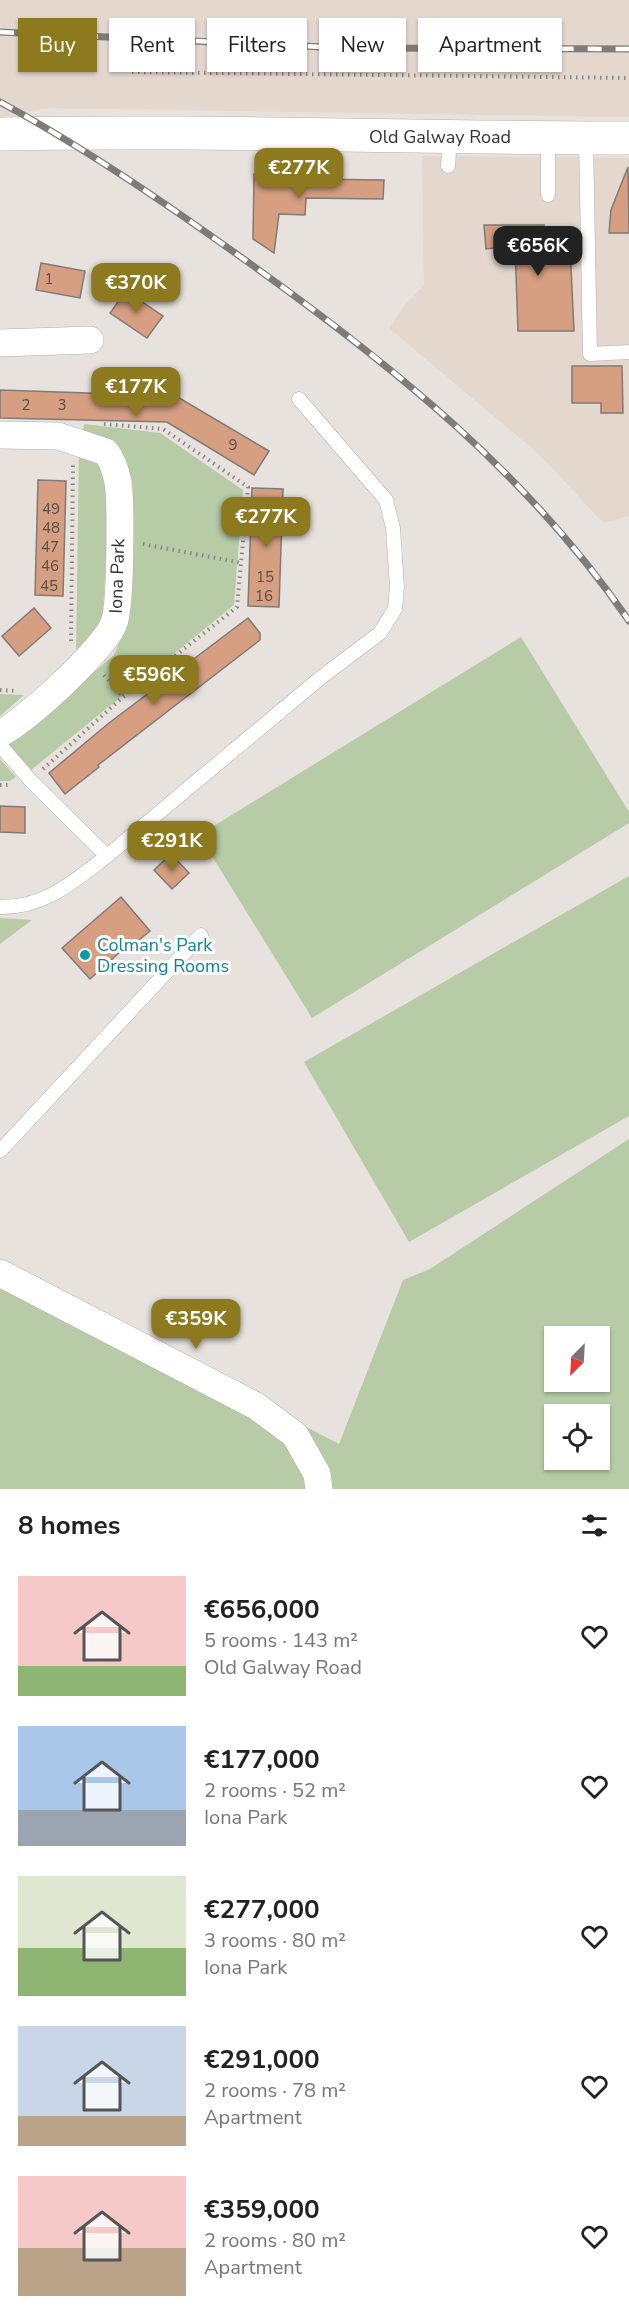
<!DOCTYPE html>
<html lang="en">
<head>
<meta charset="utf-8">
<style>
  :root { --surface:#fff; --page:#f6f6f6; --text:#222; --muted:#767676; --accent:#8d791e }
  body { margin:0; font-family:"Nunito Sans",sans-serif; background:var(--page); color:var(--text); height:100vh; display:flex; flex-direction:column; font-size:22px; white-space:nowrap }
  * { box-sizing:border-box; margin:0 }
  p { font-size:20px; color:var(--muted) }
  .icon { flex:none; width:33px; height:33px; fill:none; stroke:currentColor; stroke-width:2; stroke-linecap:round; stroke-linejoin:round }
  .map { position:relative; height:1489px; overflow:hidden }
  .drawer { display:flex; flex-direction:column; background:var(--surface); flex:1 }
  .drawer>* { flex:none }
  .guide { position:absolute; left:18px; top:18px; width:594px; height:54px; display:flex; gap:12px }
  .needle { width:39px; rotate:204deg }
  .tools { position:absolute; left:544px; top:1326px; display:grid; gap:12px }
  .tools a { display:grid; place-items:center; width:66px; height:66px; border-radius:0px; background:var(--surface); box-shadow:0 2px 4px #0004; font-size:30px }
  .price { position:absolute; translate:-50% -51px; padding:0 14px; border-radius:12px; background:var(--accent); color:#fff; font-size:20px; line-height:39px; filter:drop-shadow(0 2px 3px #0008) }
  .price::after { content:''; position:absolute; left:50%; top:36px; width:18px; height:14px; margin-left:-9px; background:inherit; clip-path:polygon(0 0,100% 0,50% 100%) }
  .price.current { background:#222; color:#fff }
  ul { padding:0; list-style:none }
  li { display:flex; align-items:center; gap:18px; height:150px; padding:0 18px }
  li span { display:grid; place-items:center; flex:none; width:168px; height:120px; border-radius:0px; color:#555 }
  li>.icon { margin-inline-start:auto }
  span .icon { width:72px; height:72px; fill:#fffc; stroke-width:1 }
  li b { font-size:26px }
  h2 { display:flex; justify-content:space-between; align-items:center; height:72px; padding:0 18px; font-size:26px }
  .tag { padding:0 21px; border-radius:0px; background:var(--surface); box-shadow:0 2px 4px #0004; font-size:21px; line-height:54px }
  .tag.current { background:var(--accent); color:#fff }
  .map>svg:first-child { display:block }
  .built { fill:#e3d7ce }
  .green { fill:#b6cba6; fill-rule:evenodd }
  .building { fill:#d69f82; stroke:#807a78; stroke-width:1.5 }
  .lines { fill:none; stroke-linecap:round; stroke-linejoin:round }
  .lane-casing { stroke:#b4afab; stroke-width:15 }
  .street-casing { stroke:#b4afab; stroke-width:28 }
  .secondary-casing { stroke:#b4afab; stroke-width:34 }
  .path { stroke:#8a8784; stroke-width:4; stroke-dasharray:1.5 4.5; stroke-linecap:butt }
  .lane { stroke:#fff; stroke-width:14 }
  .street { stroke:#fff; stroke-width:27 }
  .secondary { stroke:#fff; stroke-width:33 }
  .rail-casing { stroke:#7e7b78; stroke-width:7 }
  .rail { stroke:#fff; stroke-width:4.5; stroke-dasharray:14; stroke-linecap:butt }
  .culture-dot { fill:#0f9aa8; stroke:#fff; stroke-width:2 }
  .labels { text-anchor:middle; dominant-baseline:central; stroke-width:6; stroke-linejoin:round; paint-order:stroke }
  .number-label { font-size:15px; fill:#5d4e45 }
  .street-label { font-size:18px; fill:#353331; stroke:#fff }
  .culture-label { font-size:18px; fill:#0d838f; stroke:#fff; text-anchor:start }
</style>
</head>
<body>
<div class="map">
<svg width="629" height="1489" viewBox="0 0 629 1489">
  <rect width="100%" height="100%" fill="#e7e2de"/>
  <!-- built -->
  <path class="built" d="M0,0h629v117l-583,-9 -46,9z
    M422,156l207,2v358l-26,7 -61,-66 -153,-129 16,-23 19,-20z"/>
  <!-- green -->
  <path class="green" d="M84,424l76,9 83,57 -9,115 -203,165 -23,-25 106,-90c23,-46 15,-123 15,-175l-46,-47z
    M79,449l19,10 12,20 -7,135 -5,15 -22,27z
    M521,637l108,175v11l-317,195 -113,-183z
    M0,694l24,1 -24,21z
    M0,759l16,18 -6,4h-10z
    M629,876v240l-220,126 -105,-180z
    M0,918l32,2 -32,24z
    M629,1139v350h-629v-222l339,177 64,-164 27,-11zM555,1336h45v46h-45zM555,1414h45v46h-45z"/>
  <!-- building -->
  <path class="building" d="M628,167l1,66h-20l2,-23z
    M254,174l52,1v4l78,1 -1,19 -77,-1 -1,17 -26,-1 -5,39 -21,-14z
    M484,225h60l1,19 25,2 4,85h-56l-3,-85 -29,3z
    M41,263l44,8 -5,27 -44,-8z
    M126,291l37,25 -16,22 -37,-25z
    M572,366h50l1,47h-22v-10h-29z
    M0,390l176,6 93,55 -15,24 -87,-53 -167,-4z
    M38,480l28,1 -3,115 -28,-1z
    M252,488l31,1 -4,118 -31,-1z
    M34,608l17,20 -32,28 -17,-20z
    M248,618l12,15v7l-162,125 1,2 -34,27 -16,-21 60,-50z
    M0,806l25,1v26l-25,-1z
    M171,854l18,19 -17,16 -18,-19z
    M121,897l29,34 -18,15 -2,-3 -40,36 -28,-31z"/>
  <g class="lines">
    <defs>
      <path id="lane" d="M548,138v57
        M586,138l4,216 39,-2
        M448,166l2,-28
        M0,745l31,36 76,75 212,-177 61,-46 15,-24 2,-22 -4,-59 -7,-28 -87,-101
        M0,907c45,1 74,-26 107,-51
        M0,1151l201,-216"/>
      <path id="street" d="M0,343l90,-3
        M0,435l58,1 48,16c6,8 10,20 12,30 3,20 3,124 -4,141 -8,24 -91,101 -114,110
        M0,1273l256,133 39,29 22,39 2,15"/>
      <path id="secondary" d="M0,134c210,-4 419,4 629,4"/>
    </defs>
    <!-- lane casing -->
    <use href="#lane" class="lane-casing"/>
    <!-- street casing -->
    <use href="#street" class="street-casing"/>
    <!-- secondary casing -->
    <use href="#secondary" class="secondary-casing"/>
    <!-- path -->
    <path class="path" d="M132,72l497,6
      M143,544l99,19
      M71,641l2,-176
      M104,675l19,22
      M0,690l17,1
      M43,769l80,-72 114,-90 11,-120 -85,-58 -59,-5
      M0,785h11"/>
    <!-- lane -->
    <use href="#lane" class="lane"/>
    <!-- street -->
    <use href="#street" class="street"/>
    <!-- secondary -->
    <use href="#secondary" class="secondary"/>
    <defs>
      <path id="rail" d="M0,32l344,16 285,1
        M0,102c87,47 171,105 252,163 141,101 278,211 377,356"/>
    </defs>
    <!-- rail casing -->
    <use href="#rail" class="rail-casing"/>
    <!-- rail -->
    <use href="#rail" class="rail"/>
  </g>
  <!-- markers -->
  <circle class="culture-dot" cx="85" cy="955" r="6"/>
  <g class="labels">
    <!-- number labels -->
    <g class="number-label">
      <text x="49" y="279">1</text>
      <text x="26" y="405">2</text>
      <text x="62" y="405">3</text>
      <text x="233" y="445">9</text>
      <text x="51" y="509">49</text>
      <text x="51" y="528">48</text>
      <text x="50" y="547">47</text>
      <text x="50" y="566">46</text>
      <text x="265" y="577">15</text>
      <text x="49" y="586">45</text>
      <text x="264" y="596">16</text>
    </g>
    <!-- street labels -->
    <g class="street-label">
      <text x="440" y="137">Old Galway Road</text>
      <text transform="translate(117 576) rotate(-88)">Iona Park</text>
    </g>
    <!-- culture labels -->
    <g class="culture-label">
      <text x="97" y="945">Colman's Park<tspan x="97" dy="21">Dressing Rooms</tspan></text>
    </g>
  </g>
</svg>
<div class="tools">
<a><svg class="needle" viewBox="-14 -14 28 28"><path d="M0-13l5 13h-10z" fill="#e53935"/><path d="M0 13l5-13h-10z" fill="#767676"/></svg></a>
<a><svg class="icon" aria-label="locate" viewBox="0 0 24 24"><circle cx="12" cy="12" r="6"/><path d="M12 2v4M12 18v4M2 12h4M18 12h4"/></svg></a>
</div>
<b class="price" style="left:299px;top:199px">€277K</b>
<b class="price current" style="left:538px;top:277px">€656K</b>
<b class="price" style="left:136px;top:314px">€370K</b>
<b class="price" style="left:136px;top:418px">€177K</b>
<b class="price" style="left:266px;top:548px">€277K</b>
<b class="price" style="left:154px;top:706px">€596K</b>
<b class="price" style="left:172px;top:872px">€291K</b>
<b class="price" style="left:196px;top:1350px">€359K</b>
<div class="guide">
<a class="tag current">Buy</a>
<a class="tag">Rent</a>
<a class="tag">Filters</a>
<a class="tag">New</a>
<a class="tag">Apartment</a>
</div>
</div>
<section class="drawer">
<h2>8 homes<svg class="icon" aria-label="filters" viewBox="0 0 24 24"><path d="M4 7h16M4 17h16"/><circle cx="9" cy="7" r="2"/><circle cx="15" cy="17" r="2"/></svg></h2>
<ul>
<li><span style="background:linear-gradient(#f6c9c9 75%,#8fb573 0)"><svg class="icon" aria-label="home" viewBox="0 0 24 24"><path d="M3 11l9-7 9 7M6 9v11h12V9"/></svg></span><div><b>€656,000</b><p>5 rooms · 143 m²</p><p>Old Galway Road</p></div><svg class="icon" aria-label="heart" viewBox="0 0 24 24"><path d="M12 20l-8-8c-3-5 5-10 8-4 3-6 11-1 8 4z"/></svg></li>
<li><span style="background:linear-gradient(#a9c7e8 70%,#9aa5b1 0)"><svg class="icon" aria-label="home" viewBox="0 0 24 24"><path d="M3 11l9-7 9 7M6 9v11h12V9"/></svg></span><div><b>€177,000</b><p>2 rooms · 52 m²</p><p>Iona Park</p></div><svg class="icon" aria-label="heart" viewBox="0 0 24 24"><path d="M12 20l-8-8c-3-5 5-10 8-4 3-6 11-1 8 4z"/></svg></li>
<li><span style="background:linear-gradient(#dfe7d0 60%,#8fb573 0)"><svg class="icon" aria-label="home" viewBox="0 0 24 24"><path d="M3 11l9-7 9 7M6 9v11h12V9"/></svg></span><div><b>€277,000</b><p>3 rooms · 80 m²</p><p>Iona Park</p></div><svg class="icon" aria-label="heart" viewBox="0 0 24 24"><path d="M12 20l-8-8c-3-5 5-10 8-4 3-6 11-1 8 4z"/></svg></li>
<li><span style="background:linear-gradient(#c9d6e8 75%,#b9a48a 0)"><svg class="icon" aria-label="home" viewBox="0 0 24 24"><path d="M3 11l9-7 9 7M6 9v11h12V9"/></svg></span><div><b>€291,000</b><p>2 rooms · 78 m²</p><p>Apartment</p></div><svg class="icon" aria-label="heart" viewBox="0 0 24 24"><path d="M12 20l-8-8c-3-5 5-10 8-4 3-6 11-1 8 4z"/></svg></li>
<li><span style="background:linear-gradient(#f6c9c9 60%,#b9a48a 0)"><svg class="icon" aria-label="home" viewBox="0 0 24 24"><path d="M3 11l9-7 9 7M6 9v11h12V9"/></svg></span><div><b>€359,000</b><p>2 rooms · 80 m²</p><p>Apartment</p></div><svg class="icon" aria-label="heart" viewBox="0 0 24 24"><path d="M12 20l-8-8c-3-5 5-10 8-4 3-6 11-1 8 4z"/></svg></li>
</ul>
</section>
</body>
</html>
